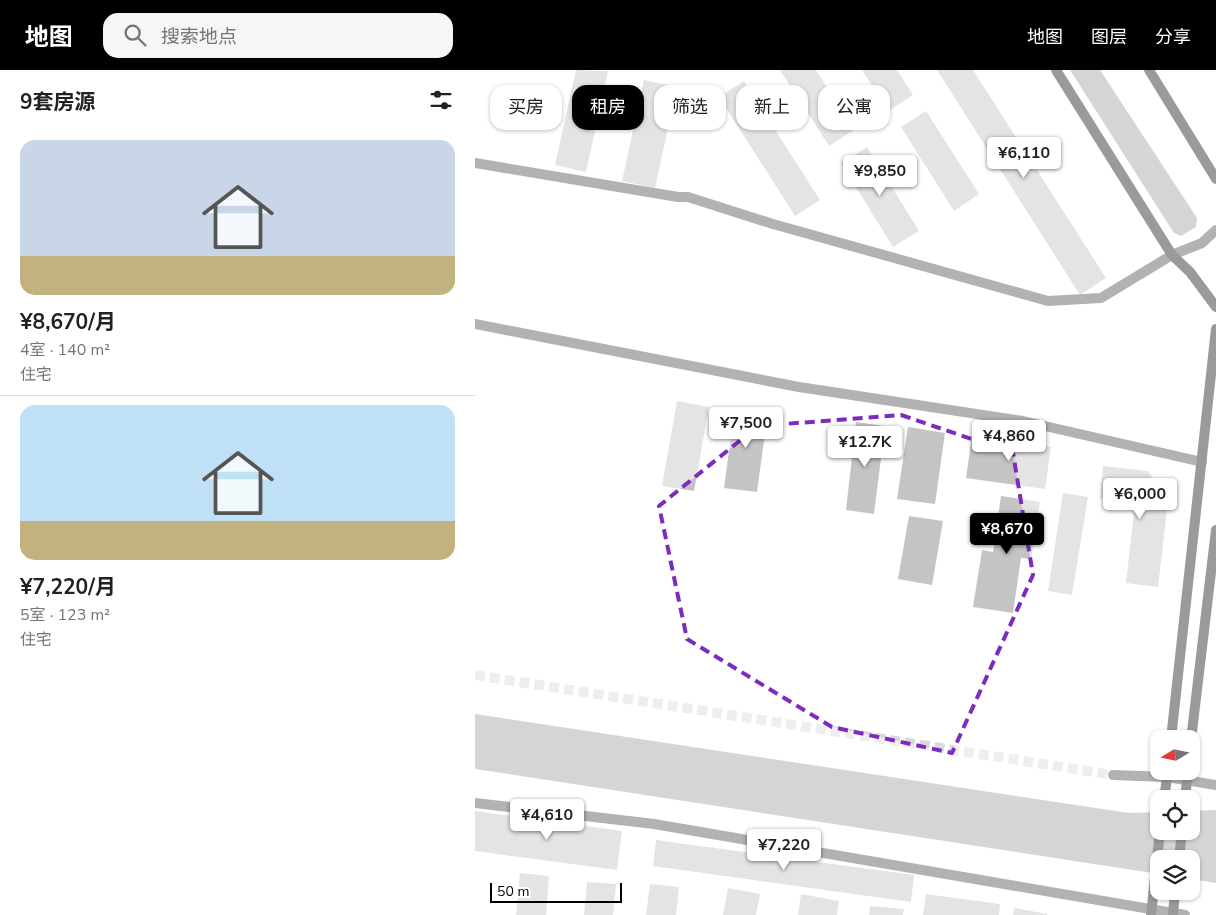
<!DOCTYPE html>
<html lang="zh">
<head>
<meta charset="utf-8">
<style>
  :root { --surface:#fff; --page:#f6f6f6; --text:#202124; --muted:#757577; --line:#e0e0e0; --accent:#000 }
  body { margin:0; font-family:"Nunito Sans","Noto Sans SC",sans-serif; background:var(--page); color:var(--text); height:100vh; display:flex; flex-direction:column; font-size:19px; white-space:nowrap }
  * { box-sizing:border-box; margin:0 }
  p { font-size:16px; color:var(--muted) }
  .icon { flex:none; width:28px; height:28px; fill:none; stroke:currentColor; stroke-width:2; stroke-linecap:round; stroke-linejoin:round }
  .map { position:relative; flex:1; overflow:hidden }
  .panel { display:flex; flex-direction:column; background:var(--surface); width:475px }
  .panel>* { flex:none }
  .top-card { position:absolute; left:15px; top:15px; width:475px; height:45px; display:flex; gap:10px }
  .needle { width:32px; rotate:260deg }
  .tools { position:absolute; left:675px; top:660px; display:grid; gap:10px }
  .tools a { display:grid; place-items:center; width:50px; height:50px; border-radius:10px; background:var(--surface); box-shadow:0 1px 4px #0004; font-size:25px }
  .scale { position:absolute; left:15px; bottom:12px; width:132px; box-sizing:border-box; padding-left:5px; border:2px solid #000; border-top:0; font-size:14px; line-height:18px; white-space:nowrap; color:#000; -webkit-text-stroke:4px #fff; paint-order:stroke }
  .price { position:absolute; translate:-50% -42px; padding:0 11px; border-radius:5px; background:#fff; color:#222; font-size:16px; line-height:32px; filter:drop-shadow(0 1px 2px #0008) }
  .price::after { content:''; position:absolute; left:50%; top:30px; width:15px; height:11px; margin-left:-8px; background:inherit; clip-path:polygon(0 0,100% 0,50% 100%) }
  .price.active { background:var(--accent); color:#fff }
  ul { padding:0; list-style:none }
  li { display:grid; align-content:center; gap:10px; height:265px; padding:0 20px }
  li+li { border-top:1px solid var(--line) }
  li span { display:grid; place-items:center; height:155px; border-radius:15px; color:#555 }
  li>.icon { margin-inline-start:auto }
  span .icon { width:90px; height:90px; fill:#fffc; stroke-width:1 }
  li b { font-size:21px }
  h2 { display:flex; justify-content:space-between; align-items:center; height:60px; padding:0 20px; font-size:21px }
  .tag { padding:0 18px; border-radius:15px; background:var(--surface); box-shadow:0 1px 4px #0004; font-size:18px; line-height:45px }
  .tag.active { background:var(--accent); color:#fff }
  header { display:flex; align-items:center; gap:30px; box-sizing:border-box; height:70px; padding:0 25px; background:var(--accent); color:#fff }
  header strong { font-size:24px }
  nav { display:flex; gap:28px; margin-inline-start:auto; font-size:18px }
  .search { width:350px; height:45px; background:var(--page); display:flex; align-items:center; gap:12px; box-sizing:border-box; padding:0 18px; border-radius:15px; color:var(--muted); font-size:19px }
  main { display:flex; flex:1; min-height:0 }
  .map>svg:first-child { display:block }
  .water { fill:#a2a2a2 }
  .building { fill:#c4c4c4 }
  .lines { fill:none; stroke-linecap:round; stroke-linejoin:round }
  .tertiary-tunnel { stroke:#d9d9d9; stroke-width:10; stroke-dasharray:10 5; stroke-linecap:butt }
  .minor { stroke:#545454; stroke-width:10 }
  .tertiary { stroke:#545454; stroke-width:10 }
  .secondary { stroke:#212121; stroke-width:10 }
  .marked { fill:none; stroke:#7b2cbf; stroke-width:4; stroke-dasharray:10 6; stroke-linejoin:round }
</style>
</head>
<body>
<header>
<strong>地图</strong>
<div class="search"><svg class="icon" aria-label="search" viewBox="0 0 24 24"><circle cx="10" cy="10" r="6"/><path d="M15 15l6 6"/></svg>搜索地点</div>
<nav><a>地图</a><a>图层</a><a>分享</a></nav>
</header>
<main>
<section class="panel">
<h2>9套房源<svg class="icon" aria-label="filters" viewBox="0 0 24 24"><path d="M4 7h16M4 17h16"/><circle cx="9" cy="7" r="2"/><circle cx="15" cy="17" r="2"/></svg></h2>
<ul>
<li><span style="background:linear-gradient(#c9d6e8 75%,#c2b280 0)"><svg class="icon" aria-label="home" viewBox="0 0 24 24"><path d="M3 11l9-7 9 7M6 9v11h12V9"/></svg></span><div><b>¥8,670/月</b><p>4室 · 140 m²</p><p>住宅</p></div></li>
<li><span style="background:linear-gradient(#bfe0f5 75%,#c2b280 0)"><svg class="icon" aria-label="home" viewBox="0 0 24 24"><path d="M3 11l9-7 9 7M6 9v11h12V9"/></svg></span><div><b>¥7,220/月</b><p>5室 · 123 m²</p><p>住宅</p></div></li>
</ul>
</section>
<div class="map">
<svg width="741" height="845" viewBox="0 0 741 845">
  <rect width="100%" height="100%" fill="#fff"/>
  <!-- water -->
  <path class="water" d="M595,0h30l97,148 -1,9 -15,9 -7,-3z
    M0,644l654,99 30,-1v19h32v-20l25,-1v73l-25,-4v-20h-32v15l-684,-105z"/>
  <!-- building -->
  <path class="building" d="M101,0l32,1 -22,101 -31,-7z
    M305,0h36l38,60 -25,16z
    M387,0h35l16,25 -25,16z
    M462,0h36l133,208 -26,17z
    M169,10l33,7 -22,101 -33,-7z
    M269,11l76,119 -25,16 -76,-119z
    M451,41l53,83 -25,17 -53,-84z
    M392,77l52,84 -26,16 -52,-84z
    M202,331l32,6 -15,84 -32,-5z
    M260,337l33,4 -11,81 -33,-4z
    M381,352l29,4 -11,88 -28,-4z
    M433,357l37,6 -10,71 -38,-5z
    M497,366l79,11 -6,42 -79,-11z
    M628,396l45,5 20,31 -10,85 -32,-4 8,-72 -6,-11 -28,-2z
    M588,423l25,4 -16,98 -24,-4z
    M526,426l39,6 -9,57 -10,-1 -8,55 -40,-6 9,-57 11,2z
    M434,446l34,5 -11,64 -34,-6z
    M0,741l147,20 -5,39 -142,-19z
    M181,770l258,35 -3,27 -258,-36z
    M45,803l29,3 -3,39h-30z
    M112,812l29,2 -3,31h-29z
    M175,814l29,3 -3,28h-30z
    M253,818l32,6 -4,21h-33z
    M326,824l38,7 -2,14h-39z
    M451,824l74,10 -1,11h-76z
    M395,836l34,3 -1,6h-34z
    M539,838l33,6v1h-34z"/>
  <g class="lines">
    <!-- tertiary-tunnel -->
    <path class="tertiary-tunnel" d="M0,605l638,100"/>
    <!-- minor -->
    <path class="minor" d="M0,93l203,34h10l85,27 275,77 53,-3 71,-43 30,-12 14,-13
      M0,254l324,63 224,34 179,41
      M0,733l179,21 531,91"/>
    <!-- tertiary -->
    <path class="tertiary" d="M638,705l54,2 49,8"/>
    <!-- secondary -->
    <path class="secondary" d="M581,0l116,185 18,17 26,35
      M674,0l67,109
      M696,669l45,-410
      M716,670l25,-210
      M689,729l4,-28
      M710,729l3,-28
      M704,789l3,-28
      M676,845l9,-84
      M698,845l2,-24"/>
  </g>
  <!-- marked area -->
  <path d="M0 0H741V845H0ZM426,345l112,38 20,122 -81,178 -120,-26 -145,-88 -28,-133 99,-80z" fill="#fff" fill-opacity=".55" fill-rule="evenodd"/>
  <path class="marked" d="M426,345l112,38 20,122 -81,178 -120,-26 -145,-88 -28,-133 99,-80z"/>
</svg>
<div class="tools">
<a><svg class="needle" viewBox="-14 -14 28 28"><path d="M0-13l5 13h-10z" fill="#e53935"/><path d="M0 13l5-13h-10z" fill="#757577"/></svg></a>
<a><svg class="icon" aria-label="locate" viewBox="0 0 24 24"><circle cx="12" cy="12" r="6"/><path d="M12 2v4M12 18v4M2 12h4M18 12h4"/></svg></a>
<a><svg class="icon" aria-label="layers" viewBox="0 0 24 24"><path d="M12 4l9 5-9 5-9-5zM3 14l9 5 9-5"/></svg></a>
</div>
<div class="scale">50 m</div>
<b class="price" style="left:549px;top:109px">¥6,110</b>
<b class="price" style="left:405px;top:127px">¥9,850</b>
<b class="price" style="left:271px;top:379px">¥7,500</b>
<b class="price" style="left:534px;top:392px">¥4,860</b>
<b class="price" style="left:390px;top:398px">¥12.7K</b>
<b class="price" style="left:665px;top:450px">¥6,000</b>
<b class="price active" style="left:532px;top:485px">¥8,670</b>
<b class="price" style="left:72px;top:771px">¥4,610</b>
<b class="price" style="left:309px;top:801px">¥7,220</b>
<div class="top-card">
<a class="tag">买房</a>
<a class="tag active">租房</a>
<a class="tag">筛选</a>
<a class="tag">新上</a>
<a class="tag">公寓</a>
</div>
</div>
</main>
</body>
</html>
